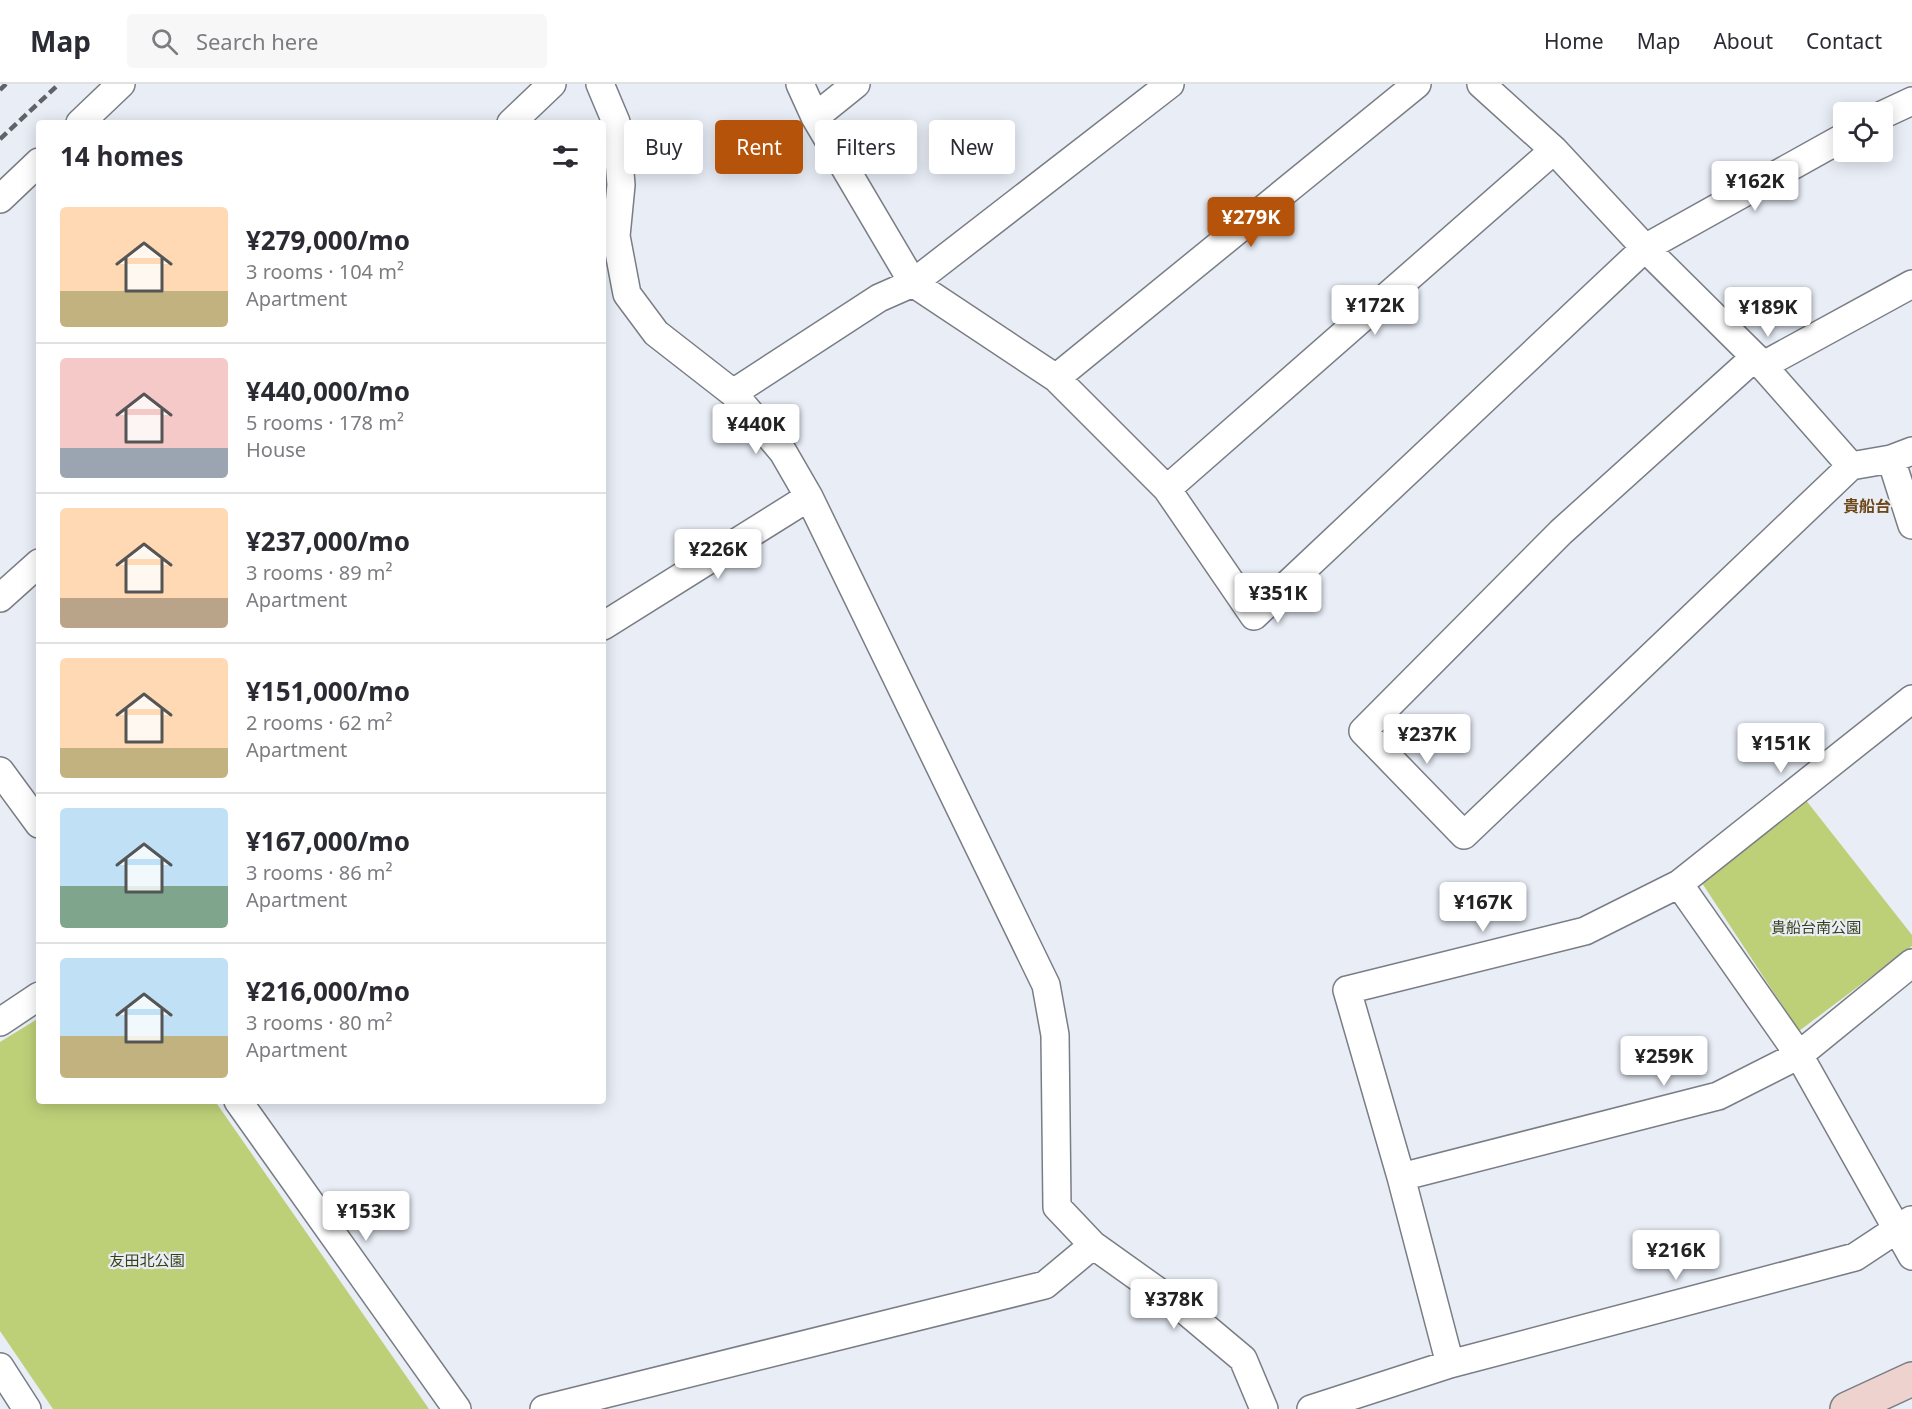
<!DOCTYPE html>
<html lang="en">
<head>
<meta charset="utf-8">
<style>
  :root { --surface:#fff; --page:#f7f7f7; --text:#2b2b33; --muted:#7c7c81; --line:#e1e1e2; --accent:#b45309 }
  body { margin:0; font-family:"Noto Sans","Noto Sans JP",sans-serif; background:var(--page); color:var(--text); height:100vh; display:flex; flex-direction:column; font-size:22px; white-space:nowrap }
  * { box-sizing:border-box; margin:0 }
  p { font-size:20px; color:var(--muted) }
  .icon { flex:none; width:33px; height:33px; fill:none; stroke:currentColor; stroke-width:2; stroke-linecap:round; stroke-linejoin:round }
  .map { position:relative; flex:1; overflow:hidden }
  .drawer { position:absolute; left:36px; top:36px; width:570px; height:984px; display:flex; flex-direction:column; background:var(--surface); border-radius:6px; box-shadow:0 3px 15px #0003 }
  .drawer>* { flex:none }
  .banner { position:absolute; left:624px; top:36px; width:570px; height:54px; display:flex; gap:12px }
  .controls { position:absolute; left:1833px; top:18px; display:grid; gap:12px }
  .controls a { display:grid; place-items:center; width:60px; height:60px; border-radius:6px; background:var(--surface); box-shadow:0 3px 15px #0003; font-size:30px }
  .price { position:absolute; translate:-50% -51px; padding:0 14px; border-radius:6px; background:#fff; color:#222; font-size:20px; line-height:39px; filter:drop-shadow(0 2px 3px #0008) }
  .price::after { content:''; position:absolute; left:50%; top:36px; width:18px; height:14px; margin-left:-9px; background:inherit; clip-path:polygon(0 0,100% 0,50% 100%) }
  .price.selected { background:var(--accent); color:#fff }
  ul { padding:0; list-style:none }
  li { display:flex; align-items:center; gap:18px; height:150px; padding:0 24px }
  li+li { border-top:2px solid var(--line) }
  li span { display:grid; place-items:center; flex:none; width:168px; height:120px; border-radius:6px; color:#555 }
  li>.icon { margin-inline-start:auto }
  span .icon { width:72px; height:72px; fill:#fffc; stroke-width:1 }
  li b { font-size:26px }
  h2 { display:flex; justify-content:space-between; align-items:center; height:72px; padding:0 24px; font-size:26px }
  .pill { padding:0 21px; border-radius:6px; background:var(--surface); box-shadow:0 3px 15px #0003; font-size:21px; line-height:54px }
  .pill.selected { background:var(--accent); color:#fff }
  header { display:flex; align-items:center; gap:36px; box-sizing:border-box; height:84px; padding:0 30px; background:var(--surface); border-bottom:2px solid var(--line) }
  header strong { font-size:28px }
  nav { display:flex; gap:33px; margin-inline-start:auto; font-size:21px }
  .search { width:420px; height:54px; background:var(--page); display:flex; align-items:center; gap:15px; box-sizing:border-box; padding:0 21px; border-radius:6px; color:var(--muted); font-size:22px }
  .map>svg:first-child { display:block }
  .green { fill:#bdd078 }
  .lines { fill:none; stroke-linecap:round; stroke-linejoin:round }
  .street-casing { stroke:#797d85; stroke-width:30 }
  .secondary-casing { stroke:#797d85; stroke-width:36 }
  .street { stroke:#fff; stroke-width:27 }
  .secondary { stroke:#eed2cd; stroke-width:33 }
  .rail { stroke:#5f6267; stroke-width:4.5; stroke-dasharray:9 4.5; stroke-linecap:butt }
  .labels { text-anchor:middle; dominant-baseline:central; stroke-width:4.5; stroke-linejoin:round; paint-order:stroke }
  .park-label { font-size:15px; fill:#394119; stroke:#e8edf6 }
  .neighbourhood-label { font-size:16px; font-weight:bold; fill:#6e4719; stroke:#e8edf6 }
</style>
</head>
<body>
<header>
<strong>Map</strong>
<div class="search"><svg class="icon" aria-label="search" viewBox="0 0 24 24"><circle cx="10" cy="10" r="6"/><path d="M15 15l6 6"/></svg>Search here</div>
<nav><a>Home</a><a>Map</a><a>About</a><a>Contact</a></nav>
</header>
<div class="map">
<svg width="1912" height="1325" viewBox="0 0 1912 1325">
  <rect width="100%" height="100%" fill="#e8edf6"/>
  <!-- green -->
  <path class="green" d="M1805,715l107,136v11l-113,85 -97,-148z
    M39,934v83h176l214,308h-376l-53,-78v-289z"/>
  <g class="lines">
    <defs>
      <path id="street" d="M600,0l16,38 5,63 -5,51 11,58 29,39 77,60 50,59 26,45 237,488 9,50 2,172 36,38 94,67 56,47 21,50
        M800,0l15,33 98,166 143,95 111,111 87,127 391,-368 199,-111
        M1481,0l73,66 91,98 110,109 96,109
        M1882,31l30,-14
        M815,33l41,-33
        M80,39l41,-39
        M511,39l41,-39
        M0,115l39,-37
        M1755,273l-194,175 -198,199 101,104 387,-369 40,-7 21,-8
        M1762,282l150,-82
        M1056,294l361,-294
        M733,309l146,-95 34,-15 257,-199
        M1891,375l21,66
        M1167,405l387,-339
        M0,514l39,-35
        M603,542l206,-129
        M0,687l39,53
        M1679,800l233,-185
        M0,938l39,-26
        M238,1017l219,308
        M1401,1093l317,-81 81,-41 113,-92
        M1450,1280l405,-107 56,-37
        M0,1283l27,42
        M544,1325l501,-124 48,-40
        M1311,1325l139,-45 -49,-187 -54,-187 238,-59 94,-47 120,171 113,201"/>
      <path id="secondary" d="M1847,1325l65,-30"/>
    </defs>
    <!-- street casing -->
    <use href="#street" class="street-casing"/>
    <!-- secondary casing -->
    <use href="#secondary" class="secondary-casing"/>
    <!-- street -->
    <use href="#street" class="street"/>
    <!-- secondary -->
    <use href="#secondary" class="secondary"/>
    <!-- rail -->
    <path class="rail" d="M0,6l6,-6
      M0,55l59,-55"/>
  </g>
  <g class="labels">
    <!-- park labels -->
    <g class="park-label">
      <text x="1816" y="843">貴船台南公園</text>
      <text x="147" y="1176">友田北公園</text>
    </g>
    <!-- neighbourhood labels -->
    <g class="neighbourhood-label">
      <text x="1867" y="422">貴船台</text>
    </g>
  </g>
</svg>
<div class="controls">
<a><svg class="icon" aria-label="locate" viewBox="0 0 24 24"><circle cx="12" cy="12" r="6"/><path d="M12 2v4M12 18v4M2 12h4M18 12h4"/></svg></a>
</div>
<b class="price" style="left:1755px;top:128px">¥162K</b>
<b class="price selected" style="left:1251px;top:164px">¥279K</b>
<b class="price" style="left:1375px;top:252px">¥172K</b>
<b class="price" style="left:1768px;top:254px">¥189K</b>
<b class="price" style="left:756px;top:371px">¥440K</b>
<b class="price" style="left:718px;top:496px">¥226K</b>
<b class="price" style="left:1278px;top:540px">¥351K</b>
<b class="price" style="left:1427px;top:681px">¥237K</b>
<b class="price" style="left:1781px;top:690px">¥151K</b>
<b class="price" style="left:1483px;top:849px">¥167K</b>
<b class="price" style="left:1664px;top:1003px">¥259K</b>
<b class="price" style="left:366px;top:1158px">¥153K</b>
<b class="price" style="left:1676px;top:1197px">¥216K</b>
<b class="price" style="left:1174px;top:1246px">¥378K</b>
<div class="banner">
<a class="pill">Buy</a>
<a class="pill selected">Rent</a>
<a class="pill">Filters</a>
<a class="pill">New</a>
</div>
<section class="drawer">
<h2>14 homes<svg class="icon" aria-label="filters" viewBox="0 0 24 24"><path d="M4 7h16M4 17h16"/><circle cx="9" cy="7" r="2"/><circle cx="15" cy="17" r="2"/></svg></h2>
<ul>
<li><span style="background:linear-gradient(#ffd9b3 70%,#c2b280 0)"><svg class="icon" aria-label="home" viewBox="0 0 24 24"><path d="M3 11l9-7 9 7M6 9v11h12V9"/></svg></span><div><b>¥279,000/mo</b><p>3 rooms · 104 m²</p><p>Apartment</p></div></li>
<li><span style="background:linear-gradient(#f6c9c9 75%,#9aa5b1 0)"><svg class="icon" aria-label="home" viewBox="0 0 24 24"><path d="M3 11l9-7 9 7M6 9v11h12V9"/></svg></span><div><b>¥440,000/mo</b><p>5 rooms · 178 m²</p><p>House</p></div></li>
<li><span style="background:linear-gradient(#ffd9b3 75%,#b9a48a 0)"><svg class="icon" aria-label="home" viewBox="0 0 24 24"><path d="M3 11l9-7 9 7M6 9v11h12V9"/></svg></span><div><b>¥237,000/mo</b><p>3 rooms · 89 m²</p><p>Apartment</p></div></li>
<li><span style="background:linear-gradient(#ffd9b3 75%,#c2b280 0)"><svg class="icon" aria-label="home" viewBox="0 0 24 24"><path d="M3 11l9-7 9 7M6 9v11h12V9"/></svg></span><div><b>¥151,000/mo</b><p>2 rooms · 62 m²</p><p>Apartment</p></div></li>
<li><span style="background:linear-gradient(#bfe0f5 65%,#7fa58c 0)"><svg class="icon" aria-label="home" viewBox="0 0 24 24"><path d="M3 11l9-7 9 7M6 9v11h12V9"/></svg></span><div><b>¥167,000/mo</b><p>3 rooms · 86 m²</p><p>Apartment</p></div></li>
<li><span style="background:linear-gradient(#bfe0f5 65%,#c2b280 0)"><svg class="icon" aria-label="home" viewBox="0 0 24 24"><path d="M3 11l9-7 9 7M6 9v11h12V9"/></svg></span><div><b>¥216,000/mo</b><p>3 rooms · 80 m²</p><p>Apartment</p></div></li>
</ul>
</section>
</div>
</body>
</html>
